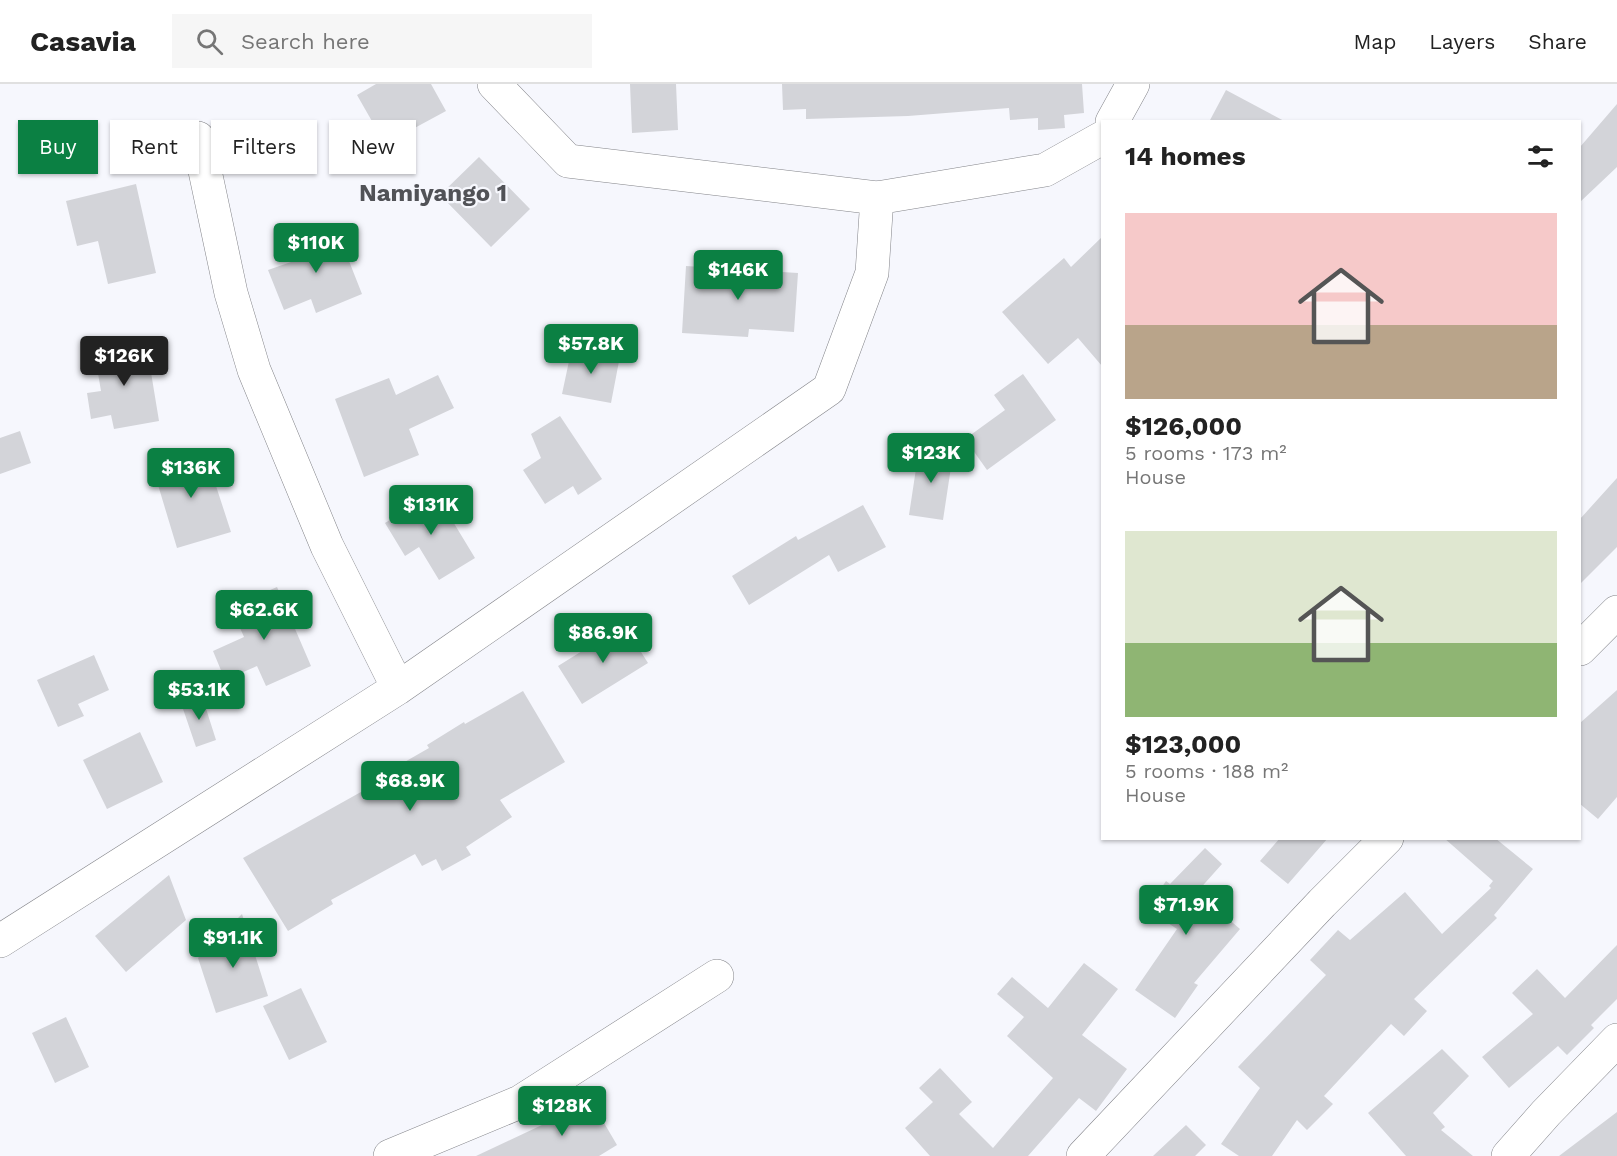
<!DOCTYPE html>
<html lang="en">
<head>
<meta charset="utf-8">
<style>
  :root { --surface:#fff; --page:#f6f6f6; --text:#222; --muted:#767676; --line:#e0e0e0; --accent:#0b8043 }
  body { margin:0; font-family:"Work Sans",sans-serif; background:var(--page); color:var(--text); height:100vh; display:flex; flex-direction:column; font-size:22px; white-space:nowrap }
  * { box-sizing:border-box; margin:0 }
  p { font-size:20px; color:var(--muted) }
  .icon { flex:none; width:33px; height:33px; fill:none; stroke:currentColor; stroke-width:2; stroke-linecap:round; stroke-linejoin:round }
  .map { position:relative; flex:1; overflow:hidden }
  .panel { position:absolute; left:1101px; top:36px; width:480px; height:720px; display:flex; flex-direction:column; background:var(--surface); border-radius:0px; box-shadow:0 2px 4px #0004 }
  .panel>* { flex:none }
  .top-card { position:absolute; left:18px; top:36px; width:570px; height:54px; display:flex; gap:12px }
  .price { position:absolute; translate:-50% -51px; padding:0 14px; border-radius:6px; background:var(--accent); color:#fff; font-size:20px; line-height:39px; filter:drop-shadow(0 2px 3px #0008) }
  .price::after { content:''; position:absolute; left:50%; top:36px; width:18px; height:14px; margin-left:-9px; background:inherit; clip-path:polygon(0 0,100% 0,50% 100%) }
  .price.on { background:#222; color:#fff }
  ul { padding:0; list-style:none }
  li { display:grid; align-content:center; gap:12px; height:318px; padding:0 24px }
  li span { display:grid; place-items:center; height:186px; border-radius:0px; color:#555 }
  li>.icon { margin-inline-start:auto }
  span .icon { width:108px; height:108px; fill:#fffc; stroke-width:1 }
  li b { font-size:26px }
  h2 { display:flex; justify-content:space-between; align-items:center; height:72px; padding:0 24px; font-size:26px }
  .tag { padding:0 21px; border-radius:0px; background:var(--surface); box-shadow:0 2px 4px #0004; font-size:21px; line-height:54px }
  .tag.on { background:var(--accent); color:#fff }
  header { display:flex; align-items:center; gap:36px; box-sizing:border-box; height:84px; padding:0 30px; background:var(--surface); border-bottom:2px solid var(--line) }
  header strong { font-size:28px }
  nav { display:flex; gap:33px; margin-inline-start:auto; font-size:21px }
  .search { width:420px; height:54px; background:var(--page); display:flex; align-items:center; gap:15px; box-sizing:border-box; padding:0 21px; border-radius:0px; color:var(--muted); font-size:22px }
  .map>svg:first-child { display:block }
  .building { fill:#d3d4d9 }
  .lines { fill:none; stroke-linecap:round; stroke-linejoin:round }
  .minor-casing { stroke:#838489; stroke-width:34 }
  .minor { stroke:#fff; stroke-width:33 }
  .labels { text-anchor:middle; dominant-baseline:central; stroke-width:4.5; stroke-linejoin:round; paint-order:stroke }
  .quarter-label { font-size:24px; font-weight:bold; fill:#515257; stroke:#f6f7fd }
</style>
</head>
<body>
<header>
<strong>Casavia</strong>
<div class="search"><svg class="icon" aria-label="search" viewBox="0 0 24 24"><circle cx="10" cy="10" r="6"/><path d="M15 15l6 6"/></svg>Search here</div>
<nav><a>Map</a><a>Layers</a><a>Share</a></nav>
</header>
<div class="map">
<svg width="1617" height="1072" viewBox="0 0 1617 1072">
  <rect width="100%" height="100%" fill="#f6f7fd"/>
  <!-- building -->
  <path class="building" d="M376,0h55l15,27 -61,33 -28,-49z
    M630,0h46l2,46 -46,3z
    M782,0h300l2,29 -20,2 1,13 -27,2v-12l-28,2 -1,-12 -101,8 -102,3v-10l-23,1z
    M1226,6l60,32h-77z
    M1617,20v63l-37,35v-55z
    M479,73l51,52 -39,38 -51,-52z
    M136,100l20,89 -48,11 -10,-43 -21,5 -11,-45z
    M336,144l26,66 -46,19 -5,-14 -27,11 -16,-40 23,-8 -5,-14z
    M1102,153v129l-24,-28 -30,26 -46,-52 62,-54 7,9z
    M686,182l112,7 -4,59 -45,-3 -1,8 -66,-4z
    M146,258l13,79 -45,8 -3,-14 -20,4 -4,-26 14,-2 -7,-41z
    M572,263l48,9 -9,47 -49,-9z
    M1023,290l33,46 -69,50 -22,-31 40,-29 -11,-15z
    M438,291l16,33 -45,21 10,26 -55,22 -29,-78 54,-21 7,17z
    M560,332l42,63 -24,16 -5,-9 -28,18 -22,-34 18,-12 -10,-24z
    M20,347l11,32 -31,11v-36z
    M204,365l27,83 -54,16 -25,-83z
    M919,365l34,5 -10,66 -34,-5z
    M1617,394v69l-37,37v-65z
    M435,408l40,66 -36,22 -20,-33 -14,9 -20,-33z
    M863,421l23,42 -48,25 -9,-17 -80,50 -17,-29 64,-40 2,4z
    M277,503l34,79 -45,20 -9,-20 -32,14 -12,-29 31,-14 -13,-30z
    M624,541l24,38 -66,41 -24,-38z
    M94,571l15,35 -31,14 6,12 -26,11 -21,-47z
    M1617,606v107l-19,22 -18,-15v-81z
    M523,607l42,71 -65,38 12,17 -46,30 5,8 -29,16 -6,-12 -14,7 -7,-12 -84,46 2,4 -45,27 -45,-73 134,-75 -2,-4 54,-31 -2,-3 37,-23 1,2z
    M202,612l14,44 -20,7 -15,-44z
    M140,648l23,50 -56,27 -24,-49z
    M1280,754h48l-40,46 -28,-23z
    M1444,754h51l38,31 -39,46 3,3 -83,81 13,12 -23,25 -13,-12 -67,72 9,8 -26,26 -10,-10 -25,36h-33l-18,-12 39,-56 -22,-21 88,-92 -16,-15 28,-30 12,10 55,-48 37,42 49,-46 -2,-2 4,-5z
    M1205,764l17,16 -25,28 43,37 -46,54 4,2 -23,33 -40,-28 42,-61 -30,-20 19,-28 4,3z
    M169,791l17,45 -60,52 -31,-36z
    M242,830l26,82 -52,17 -18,-55z
    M1617,861v54l-26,26 3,3 -27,27 -9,-9 -49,42 -27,-31 51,-43 -21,-21 25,-24 28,29z
    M1084,879l34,26 -36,46 45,34 -31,42 -17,-13 -51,58h-98l-25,-28 28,-26 -14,-14 21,-20 32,34 -13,12 34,34 60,-70 -46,-42 17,-19 -27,-23 15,-17 36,31z
    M301,904l26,54 -38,18 -26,-54z
    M66,933l23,50 -34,16 -23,-50z
    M1442,965l27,27 -36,37 12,14 -4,3 32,26h-67l-38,-43z
    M590,1015l27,46 -18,11h-123l85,-40z
    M1617,1028v44h-58z
    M1186,1041l20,20 -11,11h-42z"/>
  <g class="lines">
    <defs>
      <path id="minor" d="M494,0l74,77 309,37 168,-28 57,-32
        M1112,38l21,-38
        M198,54l33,155 23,77 73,176 71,142
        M1580,565l37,-37
        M0,857l398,-253 431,-299 43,-116 5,-75
        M390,1072l130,-54 197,-126
        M1083,1072l239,-253 65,-65
        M1508,1072l38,-43 71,-73"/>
    </defs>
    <!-- minor casing -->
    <use href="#minor" class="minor-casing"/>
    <!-- minor -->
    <use href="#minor" class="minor"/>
  </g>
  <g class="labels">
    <!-- quarter labels -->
    <g class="quarter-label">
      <text x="433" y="109">Namiyango 1</text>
    </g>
  </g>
</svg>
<b class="price" style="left:316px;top:190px">$110K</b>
<b class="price" style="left:738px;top:217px">$146K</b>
<b class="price" style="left:591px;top:291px">$57.8K</b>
<b class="price on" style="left:124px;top:303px">$126K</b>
<b class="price" style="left:931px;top:400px">$123K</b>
<b class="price" style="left:191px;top:415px">$136K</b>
<b class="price" style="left:431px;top:452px">$131K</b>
<b class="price" style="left:264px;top:557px">$62.6K</b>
<b class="price" style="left:603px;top:580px">$86.9K</b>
<b class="price" style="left:199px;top:637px">$53.1K</b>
<b class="price" style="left:410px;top:728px">$68.9K</b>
<b class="price" style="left:1186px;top:852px">$71.9K</b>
<b class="price" style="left:233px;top:885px">$91.1K</b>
<b class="price" style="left:562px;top:1053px">$128K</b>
<div class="top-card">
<a class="tag on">Buy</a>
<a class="tag">Rent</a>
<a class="tag">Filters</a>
<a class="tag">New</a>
</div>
<section class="panel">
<h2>14 homes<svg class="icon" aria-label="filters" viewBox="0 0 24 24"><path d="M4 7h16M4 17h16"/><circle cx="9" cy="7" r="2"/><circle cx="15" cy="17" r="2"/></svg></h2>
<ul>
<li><span style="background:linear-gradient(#f6c9c9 60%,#b9a48a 0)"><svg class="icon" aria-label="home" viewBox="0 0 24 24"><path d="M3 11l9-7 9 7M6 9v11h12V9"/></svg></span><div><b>$126,000</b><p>5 rooms · 173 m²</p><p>House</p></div></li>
<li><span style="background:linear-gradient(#dfe7d0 60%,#8fb573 0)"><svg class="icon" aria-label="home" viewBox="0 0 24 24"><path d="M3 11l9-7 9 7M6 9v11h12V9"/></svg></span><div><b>$123,000</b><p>5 rooms · 188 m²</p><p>House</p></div></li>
</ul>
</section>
</div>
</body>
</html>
